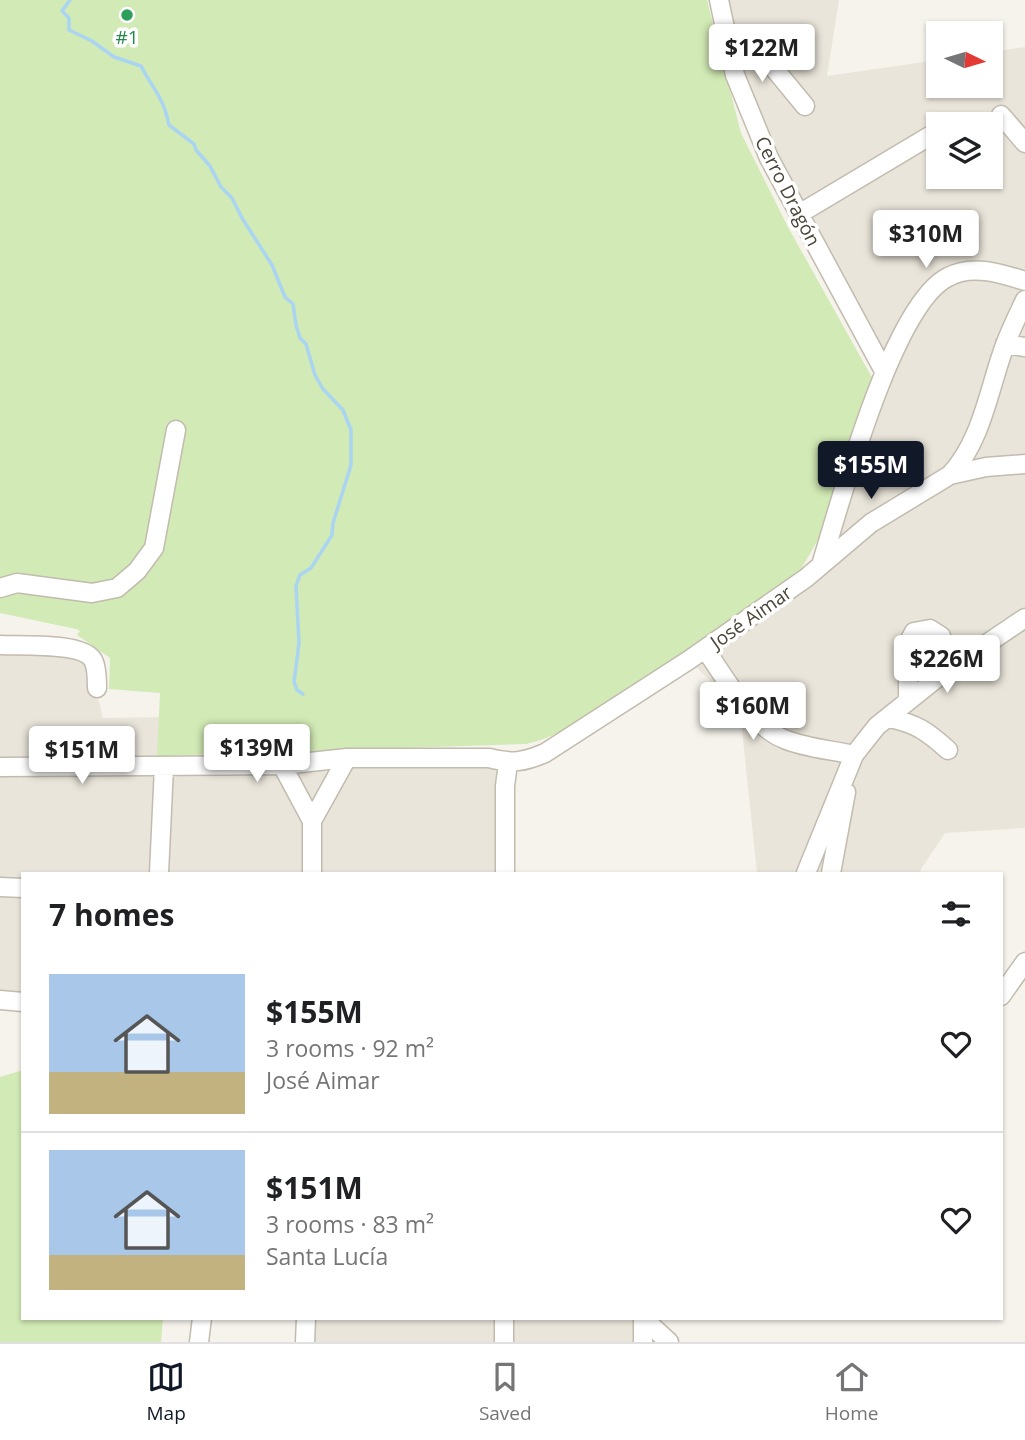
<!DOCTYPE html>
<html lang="en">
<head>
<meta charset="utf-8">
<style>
  :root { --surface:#fff; --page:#f2f2f2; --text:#202124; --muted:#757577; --line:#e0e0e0; --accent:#111827 }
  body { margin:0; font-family:"Open Sans",sans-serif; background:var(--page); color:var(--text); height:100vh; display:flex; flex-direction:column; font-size:26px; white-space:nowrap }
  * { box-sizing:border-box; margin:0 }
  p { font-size:23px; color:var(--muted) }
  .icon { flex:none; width:38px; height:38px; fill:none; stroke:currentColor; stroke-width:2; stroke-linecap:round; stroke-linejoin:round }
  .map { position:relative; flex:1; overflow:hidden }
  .side { position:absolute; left:21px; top:872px; width:982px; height:448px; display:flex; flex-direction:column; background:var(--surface); border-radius:0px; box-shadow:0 2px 5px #0004 }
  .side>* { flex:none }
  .needle { width:46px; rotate:95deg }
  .buttons { position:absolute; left:926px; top:21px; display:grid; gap:14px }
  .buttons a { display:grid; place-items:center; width:77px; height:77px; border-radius:0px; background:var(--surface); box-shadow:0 2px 5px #0004; font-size:35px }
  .price { position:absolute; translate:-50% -60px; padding:0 16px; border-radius:7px; background:#fff; color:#222; font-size:23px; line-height:46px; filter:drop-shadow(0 2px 4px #0008) }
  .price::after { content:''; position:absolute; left:50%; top:42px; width:21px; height:16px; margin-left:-10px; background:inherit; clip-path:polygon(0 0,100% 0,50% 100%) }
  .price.current { background:var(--accent); color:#fff }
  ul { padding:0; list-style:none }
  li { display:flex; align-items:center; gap:21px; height:175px; padding:0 28px }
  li+li { border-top:2px solid var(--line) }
  li span { display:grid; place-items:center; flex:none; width:196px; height:140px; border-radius:0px; color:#555 }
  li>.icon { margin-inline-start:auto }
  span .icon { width:84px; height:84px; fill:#fffc; stroke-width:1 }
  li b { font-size:30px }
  h2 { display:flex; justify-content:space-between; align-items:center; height:84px; padding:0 28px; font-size:30px }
  .menu { display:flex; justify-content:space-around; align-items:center; height:98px; border-top:2px solid var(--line); background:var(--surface); font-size:19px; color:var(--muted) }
  .menu a { display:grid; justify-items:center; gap:4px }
  .menu .current { color:var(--accent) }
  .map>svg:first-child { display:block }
  .residential { fill:#eae5da; fill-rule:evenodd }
  .green { fill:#d2eab5 }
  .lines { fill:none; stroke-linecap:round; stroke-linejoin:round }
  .stream { stroke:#a9d4f2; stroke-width:3.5 }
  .minor-casing { stroke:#c2bbae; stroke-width:21 }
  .minor { stroke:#fff; stroke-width:18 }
  .leisure-dot { fill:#2e9e5b; stroke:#fff; stroke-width:2.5 }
  .labels { text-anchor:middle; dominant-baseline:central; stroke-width:7; stroke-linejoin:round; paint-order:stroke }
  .leisure-label { font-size:19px; fill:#27864d; stroke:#fff }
  .street-label { font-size:19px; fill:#4b4439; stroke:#fff }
</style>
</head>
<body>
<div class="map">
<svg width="1025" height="1342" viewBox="0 0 1025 1342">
  <rect width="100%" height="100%" fill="#f6f3ec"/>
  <!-- residential -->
  <path class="residential" d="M719,0h120l-12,76 111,-16v26h52l1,-34 34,-5v781l-80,5 -24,36 -1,4h-163l-17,-163 -51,-50 132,-94 63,-195 -115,-213zM938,124h52v53h-52z
    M0,645l87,8 16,65 65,-1 -4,49 344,-3 -3,110h-482v129l-23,-2z
    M306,1318h337l26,24h-364z"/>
  <!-- green -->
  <path class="green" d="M0,0h707l34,133 47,94 87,156c-22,65 -39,136 -79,193 -58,40 -115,82 -174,119 -31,20 -61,41 -96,49l-369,12 3,-63 -51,-4 1,-31 -33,-23 3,-4 -4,-2 -76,-16z
    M23,1070v248h140l-2,24h-161v-265z"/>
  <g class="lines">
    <!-- stream -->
    <path class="stream" d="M70,0l-8,11 7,7v12l23,11 22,16 27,9c13,25 22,30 28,59l25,19 2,6 14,16 11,21 11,11 10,20 30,47 13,32 8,7 3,21 4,13 6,6 9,31 8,14 20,21 8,20v35l-18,58 -1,12 -21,33 -11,7 -4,11 3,57 -5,39 3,8 6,4"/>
    <defs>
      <path id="minor" d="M719,0l16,75 34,83 115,213
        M728,43h22l8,6 47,57
        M1001,115l24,28
        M799,214l139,-83
        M1005,344l20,3
        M950,475c32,-34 39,-87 55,-130 6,-16 13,-30 20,-45
        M821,565c19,-61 71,-260 127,-288 24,-13 52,-4 77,4
        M0,588l17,-5 75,10 25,-5 20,-17 17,-23 22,-118
        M0,645c20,1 83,-3 93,15 4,7 4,20 4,28
        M705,649c20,28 46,77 79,90 21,9 48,11 70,16
        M908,700v-57l6,-11 16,-3 11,7 4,12 -3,26
        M888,718c28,5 40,14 60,32
        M282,765l30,56
        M0,767l282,-2 65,-7h142c23,6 35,4 56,-5l144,-93 117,-82 65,-55 79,-48 36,-8 39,-3
        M159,873l5,-106
        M312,873v-52l35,-63
        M505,873v-87l3,-23
        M806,873l48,-118 23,-29 65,-52 83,-56
        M831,873l15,-81
        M0,887l23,1
        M1001,996l24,-34
        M0,1000l23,2
        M643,1318l26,24
        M643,1318v24
        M199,1342l3,-24
        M305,1342l1,-24
        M504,1342v-24"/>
    </defs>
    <!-- minor casing -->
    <use href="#minor" class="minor-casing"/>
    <!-- minor -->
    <use href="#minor" class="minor"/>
  </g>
  <!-- markers -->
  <circle class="leisure-dot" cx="127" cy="15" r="7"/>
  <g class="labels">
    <!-- leisure labels -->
    <g class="leisure-label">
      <text x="127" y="37">#1</text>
    </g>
    <!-- street labels -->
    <g class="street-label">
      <text transform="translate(788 191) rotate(63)">Cerro Dragón</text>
      <text transform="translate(751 617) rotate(-35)">José Aimar</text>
    </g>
  </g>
</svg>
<div class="buttons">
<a><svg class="needle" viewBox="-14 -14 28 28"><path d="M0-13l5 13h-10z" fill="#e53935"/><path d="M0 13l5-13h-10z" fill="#757577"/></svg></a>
<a><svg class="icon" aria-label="layers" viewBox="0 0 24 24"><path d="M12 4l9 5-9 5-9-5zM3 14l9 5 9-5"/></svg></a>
</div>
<b class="price" style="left:762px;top:84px">$122M</b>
<b class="price" style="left:926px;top:270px">$310M</b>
<b class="price current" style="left:871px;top:501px">$155M</b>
<b class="price" style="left:947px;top:695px">$226M</b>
<b class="price" style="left:753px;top:742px">$160M</b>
<b class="price" style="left:257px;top:784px">$139M</b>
<b class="price" style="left:82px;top:786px">$151M</b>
<section class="side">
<h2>7 homes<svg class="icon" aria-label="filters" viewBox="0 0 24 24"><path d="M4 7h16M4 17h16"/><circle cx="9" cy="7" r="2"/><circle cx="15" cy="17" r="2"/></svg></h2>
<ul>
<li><span style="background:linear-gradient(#a9c7e8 70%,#c2b280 0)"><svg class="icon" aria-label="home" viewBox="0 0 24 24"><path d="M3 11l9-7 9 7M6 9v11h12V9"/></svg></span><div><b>$155M</b><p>3 rooms · 92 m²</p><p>José Aimar</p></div><svg class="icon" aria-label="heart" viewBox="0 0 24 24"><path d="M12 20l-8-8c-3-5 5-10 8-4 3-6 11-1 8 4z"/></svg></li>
<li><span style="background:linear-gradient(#a9c7e8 75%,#c2b280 0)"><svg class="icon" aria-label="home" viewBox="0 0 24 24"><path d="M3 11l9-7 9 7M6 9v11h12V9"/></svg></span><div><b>$151M</b><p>3 rooms · 83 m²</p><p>Santa Lucía</p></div><svg class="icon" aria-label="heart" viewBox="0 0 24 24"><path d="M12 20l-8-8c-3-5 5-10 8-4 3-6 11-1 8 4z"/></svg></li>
</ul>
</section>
</div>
<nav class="menu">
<a class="current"><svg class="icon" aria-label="map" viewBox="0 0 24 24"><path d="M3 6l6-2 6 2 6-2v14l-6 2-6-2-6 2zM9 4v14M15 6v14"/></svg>Map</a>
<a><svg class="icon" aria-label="saved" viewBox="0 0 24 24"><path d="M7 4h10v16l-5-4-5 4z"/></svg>Saved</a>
<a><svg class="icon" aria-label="home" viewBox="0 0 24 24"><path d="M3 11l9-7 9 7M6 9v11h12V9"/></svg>Home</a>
</nav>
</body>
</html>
